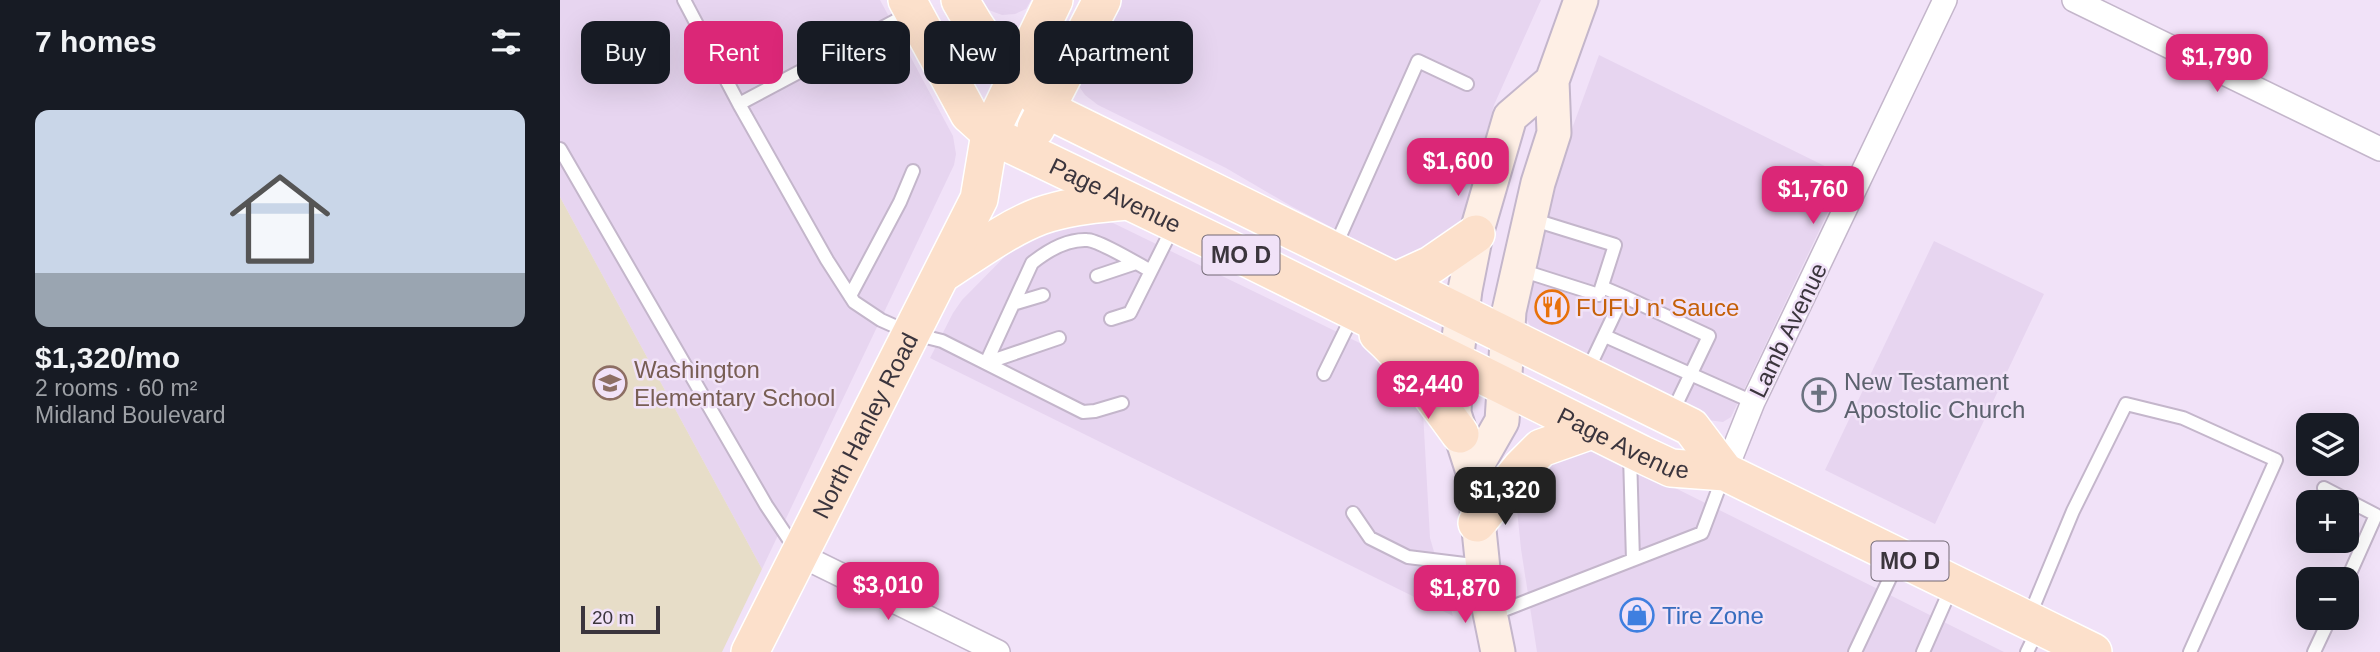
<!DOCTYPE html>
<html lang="en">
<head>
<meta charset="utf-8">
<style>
  :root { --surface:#171b24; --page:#20242c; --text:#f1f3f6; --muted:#9ea1a6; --accent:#db2777 }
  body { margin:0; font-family:Helvetica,sans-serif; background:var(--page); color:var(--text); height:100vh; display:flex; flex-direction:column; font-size:26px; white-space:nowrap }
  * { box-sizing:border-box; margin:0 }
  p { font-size:23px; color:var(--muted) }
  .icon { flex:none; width:38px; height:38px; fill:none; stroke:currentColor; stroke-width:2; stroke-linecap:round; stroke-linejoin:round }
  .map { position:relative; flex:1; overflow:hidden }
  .details { display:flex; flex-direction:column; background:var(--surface); width:560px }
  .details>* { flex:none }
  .top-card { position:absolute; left:21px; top:21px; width:665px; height:63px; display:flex; gap:14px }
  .tools { position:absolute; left:1736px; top:413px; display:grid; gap:14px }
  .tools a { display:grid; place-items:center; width:63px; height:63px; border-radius:14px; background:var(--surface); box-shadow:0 7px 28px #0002; font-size:35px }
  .scale { position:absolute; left:21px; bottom:18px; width:79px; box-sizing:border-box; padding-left:7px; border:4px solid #3b353d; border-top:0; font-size:19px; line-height:24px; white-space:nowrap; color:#3b353d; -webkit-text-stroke:5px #f1e2f8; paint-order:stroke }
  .price { position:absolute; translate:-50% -60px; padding:0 16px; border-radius:14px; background:var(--accent); color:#fff; font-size:23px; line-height:46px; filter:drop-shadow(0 2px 4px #0008) }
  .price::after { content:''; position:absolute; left:50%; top:42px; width:21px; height:16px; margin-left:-10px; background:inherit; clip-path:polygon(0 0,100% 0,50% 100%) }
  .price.on { background:#222; color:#fff }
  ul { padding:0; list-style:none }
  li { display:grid; align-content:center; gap:14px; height:371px; padding:0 35px }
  li span { display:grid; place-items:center; height:217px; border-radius:14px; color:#555 }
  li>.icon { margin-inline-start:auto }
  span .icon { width:126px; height:126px; fill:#fffc; stroke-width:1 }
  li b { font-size:30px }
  h2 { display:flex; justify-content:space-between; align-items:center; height:84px; padding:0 35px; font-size:30px }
  .pill { padding:0 24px; border-radius:14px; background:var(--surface); box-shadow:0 7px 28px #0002; font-size:24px; line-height:63px }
  .pill.on { background:var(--accent); color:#fff }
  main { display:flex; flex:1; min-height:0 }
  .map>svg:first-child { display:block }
  .built { fill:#e7d5f0 }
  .education { fill:#e7ddc8 }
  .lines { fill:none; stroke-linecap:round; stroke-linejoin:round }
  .service-casing { stroke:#c4b6cb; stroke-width:16 }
  .minor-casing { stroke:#c4b6cb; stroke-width:26 }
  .secondary-casing { stroke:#c4b6cb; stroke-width:37 }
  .primary-casing { stroke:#fff; stroke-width:40 }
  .service { stroke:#fff; stroke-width:12 }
  .minor { stroke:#fff; stroke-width:23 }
  .secondary { stroke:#feefe5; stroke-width:33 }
  .primary { stroke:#fce0cb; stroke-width:37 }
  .labels { text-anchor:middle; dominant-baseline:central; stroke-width:5; stroke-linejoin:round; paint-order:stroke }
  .shield { fill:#f1e2f8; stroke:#726975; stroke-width:2 }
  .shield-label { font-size:23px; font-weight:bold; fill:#3b353d }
  .street-label { font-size:24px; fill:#3b353d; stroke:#f1e2f8 }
  .food-label { font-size:24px; fill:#c56008; stroke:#f1e2f8; text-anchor:start }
  .education-label { font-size:24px; fill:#785e54; stroke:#f1e2f8; text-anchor:start }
  .worship-label { font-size:24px; fill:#5b616d; stroke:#f1e2f8; text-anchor:start }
  .shop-label { font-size:24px; fill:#366cbe; stroke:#f1e2f8; text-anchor:start }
</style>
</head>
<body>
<main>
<section class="details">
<h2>7 homes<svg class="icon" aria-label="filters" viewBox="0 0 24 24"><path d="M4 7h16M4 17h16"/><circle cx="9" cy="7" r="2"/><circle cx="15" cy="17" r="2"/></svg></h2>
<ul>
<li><span style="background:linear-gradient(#c9d6e8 75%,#9aa5b1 0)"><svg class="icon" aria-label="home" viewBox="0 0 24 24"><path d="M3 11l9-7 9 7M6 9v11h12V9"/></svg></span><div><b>$1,320/mo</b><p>2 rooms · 60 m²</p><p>Midland Boulevard</p></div></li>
</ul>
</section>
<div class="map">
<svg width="1820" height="652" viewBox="0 0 1820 652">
  <rect width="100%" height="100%" fill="#f1e2f8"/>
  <!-- built -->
  <path class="built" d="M0,0h320l73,136 3,18 -2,11 -192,404 -202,-372z
    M419,0h52l-5,9 -11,5 -13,1 -16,-6z
    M552,0h429l-47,105 -31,114 -8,20 -47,21 -18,-2 -99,-52 -65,-38 -128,-63 -13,-10 -9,-13z
    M1039,55l246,121 -114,241 -8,5 -15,-2 -175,-89 -12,-22 19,-93z
    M523,216l28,6 261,127 51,63 7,126 23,78 -523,-258 23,-45 9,-13 65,-66z
    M1374,241l110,53 -109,230 -110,-54z
    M1037,449l407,203h-467l-16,-103 -4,-39 3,-14 34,-42z"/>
  <!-- education -->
  <path class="education" d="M0,197l202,372 -40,83h-162z"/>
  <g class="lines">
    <defs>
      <path id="service" d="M124,0l55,104 88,156 27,42 27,18 29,13 32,8 141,71 12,-1 27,-8
        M179,104l171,-91
        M0,149l206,356 30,45
        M775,247l83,-186 49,23
        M959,271l14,3 66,21 16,-50 -71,-22 -12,-1
        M537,276l39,-13
        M290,296l50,-94 13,-31
        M1063,296l86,40 -37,77
        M453,304l30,-9
        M551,319l19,-6 43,-86
        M1045,336l148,66
        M426,363l46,-100c15,-12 35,-24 55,-23 11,0 51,24 64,31
        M426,363l73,-25
        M764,374l29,-59
        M1026,374l37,-78 -21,-9
        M1070,455l3,105
        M1764,488l52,27 -29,65
        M793,513l17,25 38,19 73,9
        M931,615l211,-82 21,-56
        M1469,617l44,-106 53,-107 57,14 93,42 -86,192
        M1295,652l43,-91
        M1363,652l29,-66
        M1467,652l11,-23
        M1754,652l16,-34"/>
      <path id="minor" d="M1514,0l306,149
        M1165,472l28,-70 192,-402
        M238,554l200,98"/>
      <path id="secondary" d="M913,472l29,-51 7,-110 29,-128 16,-50 -2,-52 29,-81
        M938,652l-13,-64 -12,-116 -19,-59 2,-51 9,-72 11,-56 34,-117 42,-36"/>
      <g id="primary">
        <path id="s1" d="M347,0l62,114 21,19 16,9 225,108 410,204 30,14 54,4 368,180"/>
        <path d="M400,0c28,52 55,81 102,117l629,310 34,45"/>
        <path d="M476,128l66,-128"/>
        <path d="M382,274c31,-20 64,-45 98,-58 27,-10 57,-12 86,-15"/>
        <path d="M836,281l35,-16 45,-31"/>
        <path d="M818,334c33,30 56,65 82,100"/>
        <path d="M917,523l44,-55 20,-20 51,-18"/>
        <path id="s2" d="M190,652l229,-453 11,-66 64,-133"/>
      </g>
    </defs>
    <!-- service casing -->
    <use href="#service" class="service-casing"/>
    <!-- minor casing -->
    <use href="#minor" class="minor-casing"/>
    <!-- secondary casing -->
    <use href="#secondary" class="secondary-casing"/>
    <!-- primary casing -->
    <use href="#primary" class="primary-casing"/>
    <!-- service -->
    <use href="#service" class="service"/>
    <!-- minor -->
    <use href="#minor" class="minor"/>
    <!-- secondary -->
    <use href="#secondary" class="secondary"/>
    <!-- primary -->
    <use href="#primary" class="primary"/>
  </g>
  <!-- icons -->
  <defs>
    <symbol id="restaurant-ring" viewBox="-11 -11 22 22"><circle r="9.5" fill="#f1e2f8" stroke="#e8710a" stroke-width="1.5"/><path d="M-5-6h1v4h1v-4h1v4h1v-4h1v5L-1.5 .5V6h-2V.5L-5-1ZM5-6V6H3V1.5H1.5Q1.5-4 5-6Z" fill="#e8710a"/></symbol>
    <symbol id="school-ring" viewBox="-11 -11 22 22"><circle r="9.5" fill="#f1e2f8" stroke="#8d6e63" stroke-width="1.5"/><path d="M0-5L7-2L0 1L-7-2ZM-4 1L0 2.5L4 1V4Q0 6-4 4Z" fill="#8d6e63"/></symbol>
    <symbol id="church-ring" viewBox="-11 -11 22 22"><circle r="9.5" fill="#f1e2f8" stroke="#6b7280" stroke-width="1.5"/><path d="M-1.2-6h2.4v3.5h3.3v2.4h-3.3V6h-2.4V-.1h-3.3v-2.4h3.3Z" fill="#6b7280"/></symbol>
    <symbol id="shop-ring" viewBox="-11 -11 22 22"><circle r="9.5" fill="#f1e2f8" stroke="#3f7fe0" stroke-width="1.5"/><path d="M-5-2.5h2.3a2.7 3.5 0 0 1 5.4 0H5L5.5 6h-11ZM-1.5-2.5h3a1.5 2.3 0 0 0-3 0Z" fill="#3f7fe0"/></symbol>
  </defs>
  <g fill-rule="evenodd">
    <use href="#restaurant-ring" x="973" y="288" width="38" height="38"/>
    <use href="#school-ring" x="31" y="364" width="38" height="38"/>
    <use href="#church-ring" x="1240" y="376" width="38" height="38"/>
    <use href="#shop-ring" x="1058" y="596" width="38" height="38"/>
  </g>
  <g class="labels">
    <!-- shield labels -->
    <g class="shield">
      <rect x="642.5" y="235.5" width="77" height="39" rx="5"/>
      <rect x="1311.5" y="541.5" width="77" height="39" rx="5"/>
    </g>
    <g class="shield-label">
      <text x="681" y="255">MO D</text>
      <text x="1350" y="561">MO D</text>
    </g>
    <!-- street labels -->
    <g class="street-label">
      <text stroke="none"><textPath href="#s1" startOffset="298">Page Avenue</textPath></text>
      <text transform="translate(1228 330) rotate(-64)">Lamb Avenue</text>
      <text stroke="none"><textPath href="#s2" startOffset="254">North Hanley Road</textPath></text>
      <text stroke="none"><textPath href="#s1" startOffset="864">Page Avenue</textPath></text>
    </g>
    <!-- food labels -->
    <g class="food-label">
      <text x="1016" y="307">FUFU n' Sauce</text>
    </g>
    <!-- education labels -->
    <g class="education-label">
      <text x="74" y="369">Washington<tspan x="74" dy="28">Elementary School</tspan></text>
    </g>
    <!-- worship labels -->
    <g class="worship-label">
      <text x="1284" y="381">New Testament<tspan x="1284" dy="28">Apostolic Church</tspan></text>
    </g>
    <!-- shop labels -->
    <g class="shop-label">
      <text x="1102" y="615">Tire Zone</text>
    </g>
  </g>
</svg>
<div class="tools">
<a><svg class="icon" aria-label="layers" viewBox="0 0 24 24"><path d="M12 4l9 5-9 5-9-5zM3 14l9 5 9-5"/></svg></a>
<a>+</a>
<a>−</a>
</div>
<div class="scale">20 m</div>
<b class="price" style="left:1657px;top:94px">$1,790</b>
<b class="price" style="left:898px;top:198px">$1,600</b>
<b class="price" style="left:1253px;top:226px">$1,760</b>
<b class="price" style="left:868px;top:421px">$2,440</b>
<b class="price on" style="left:945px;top:527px">$1,320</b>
<b class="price" style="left:328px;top:622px">$3,010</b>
<b class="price" style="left:905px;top:625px">$1,870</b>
<div class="top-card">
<a class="pill">Buy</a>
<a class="pill on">Rent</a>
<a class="pill">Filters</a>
<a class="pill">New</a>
<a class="pill">Apartment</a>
</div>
</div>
</main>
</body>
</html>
